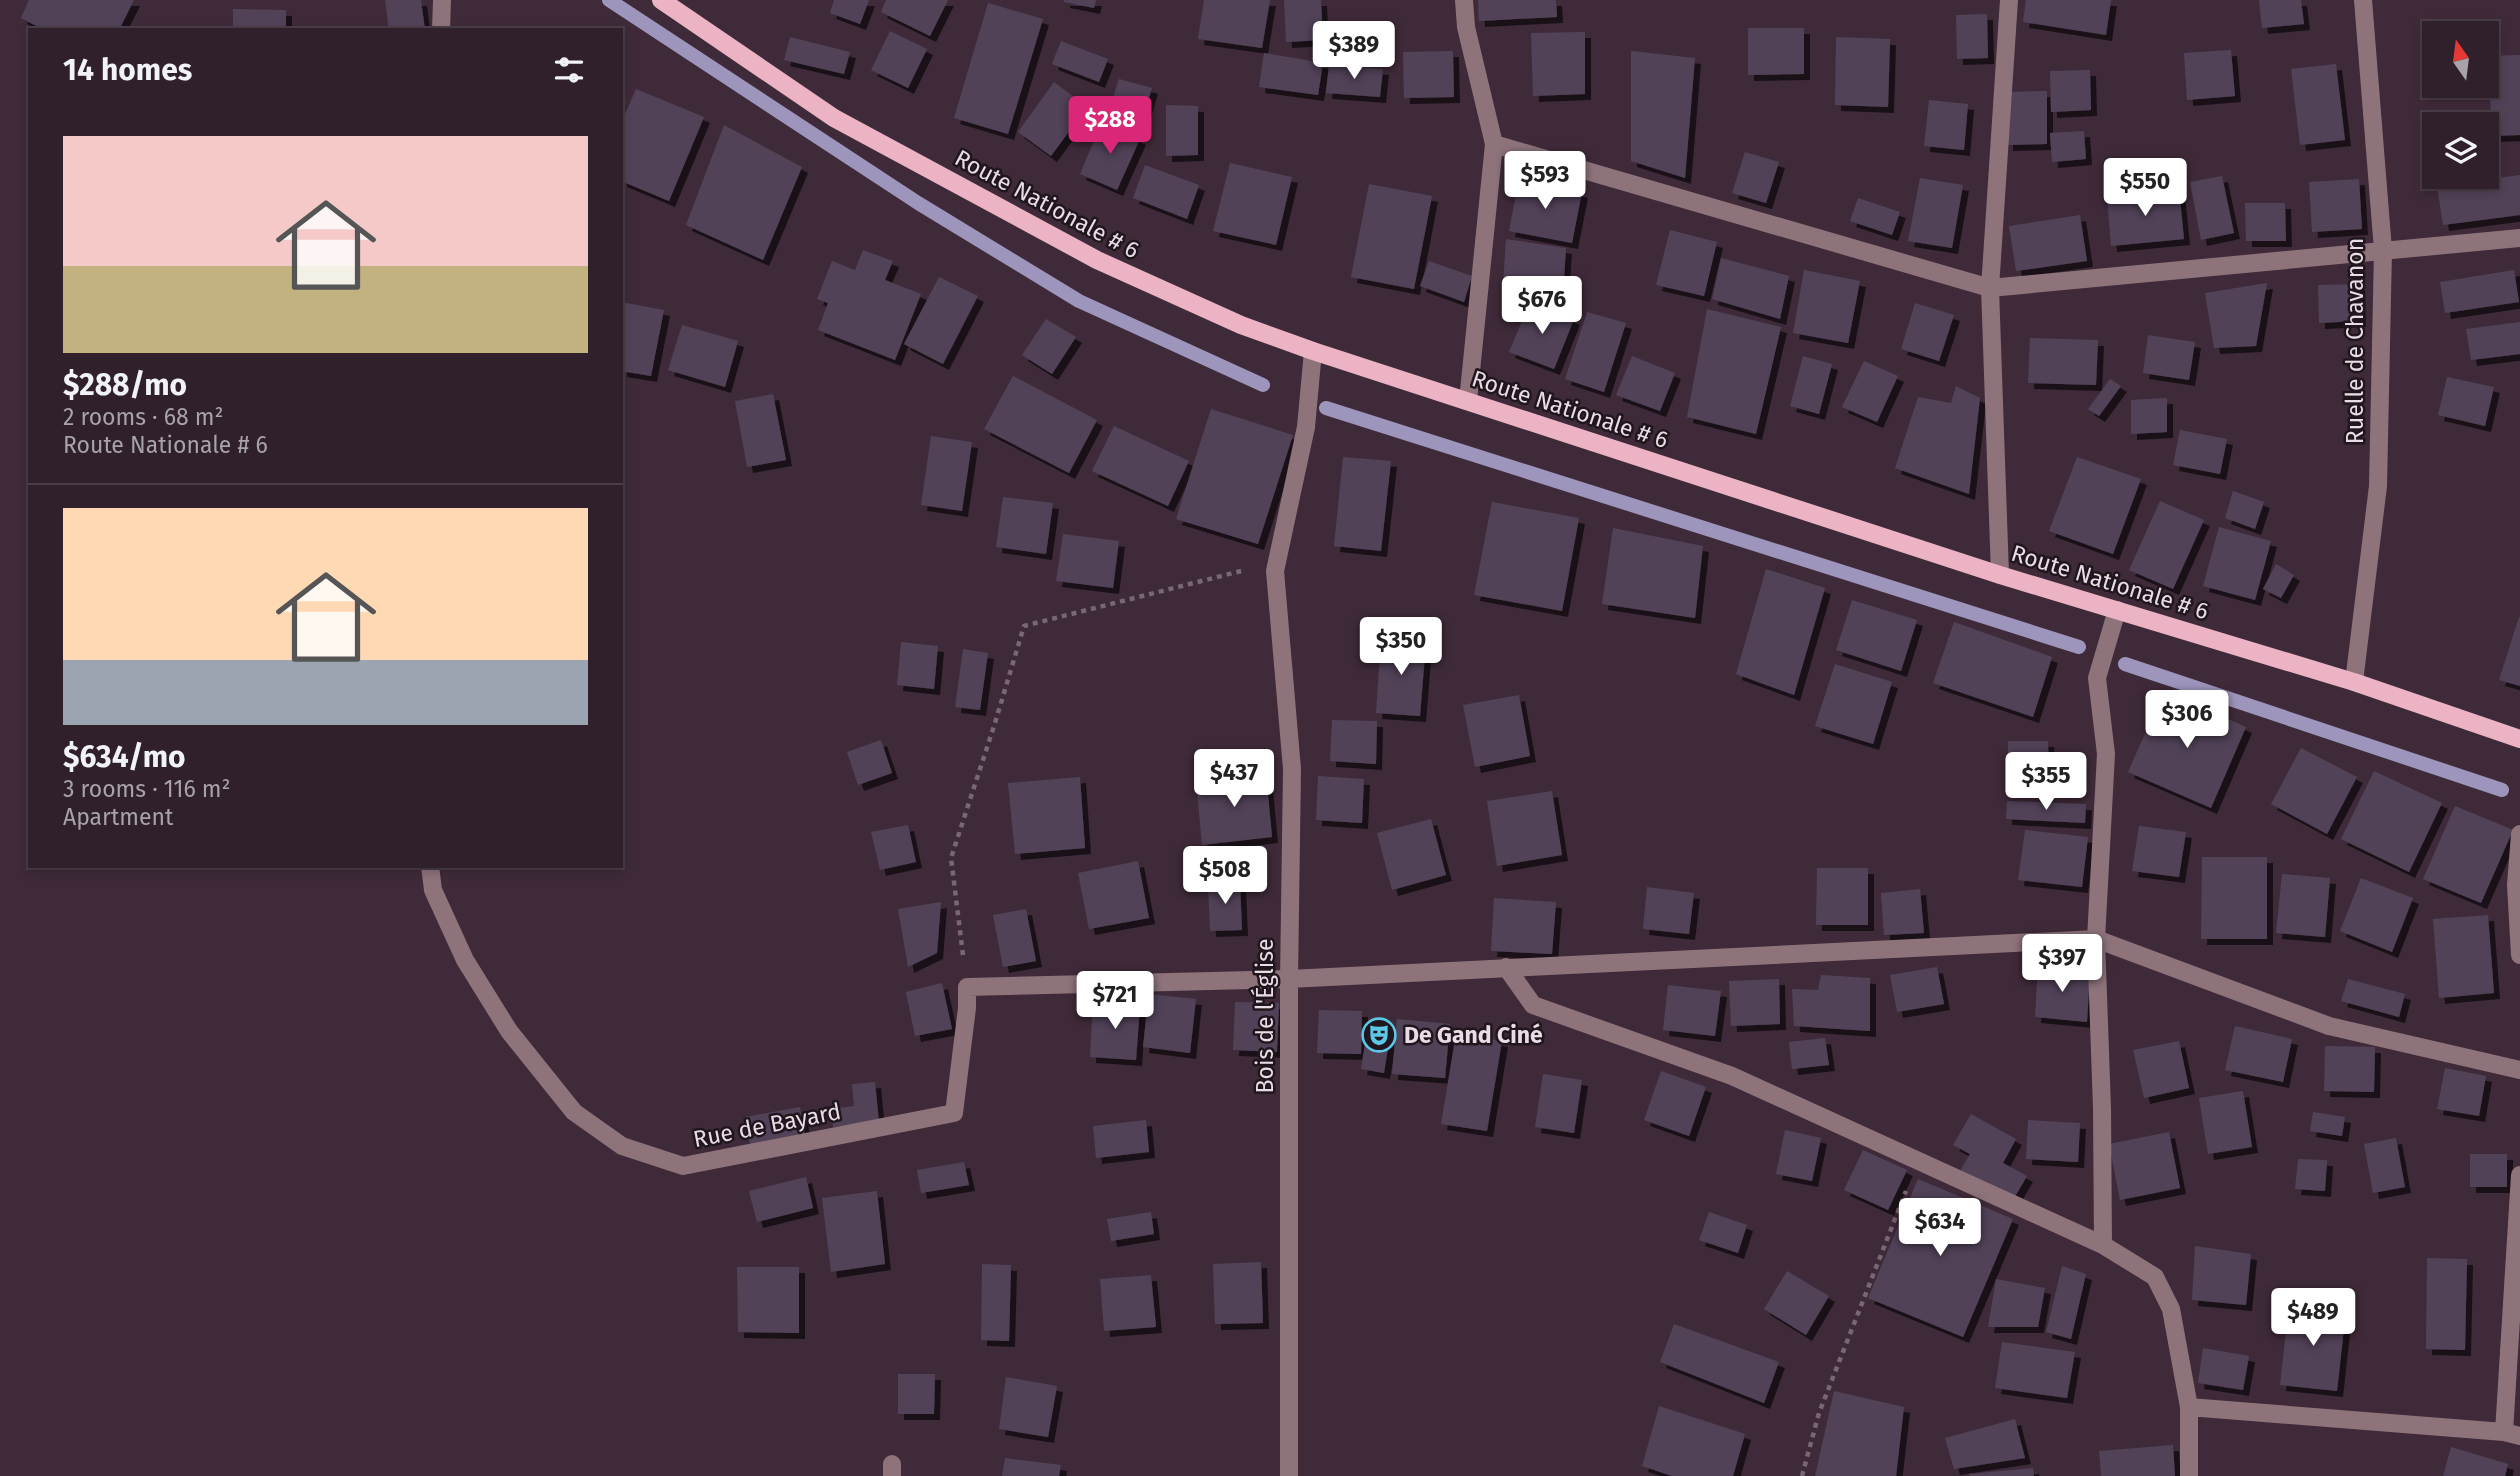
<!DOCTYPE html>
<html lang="en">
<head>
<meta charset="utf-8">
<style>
  :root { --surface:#2f202b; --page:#3b2d37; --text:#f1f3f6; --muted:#a7a3a9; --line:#4a3e47; --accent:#db2777 }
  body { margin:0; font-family:"Fira Sans",sans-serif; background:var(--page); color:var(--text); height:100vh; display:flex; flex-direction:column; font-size:26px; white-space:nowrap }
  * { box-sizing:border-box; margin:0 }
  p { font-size:23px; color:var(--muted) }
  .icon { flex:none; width:38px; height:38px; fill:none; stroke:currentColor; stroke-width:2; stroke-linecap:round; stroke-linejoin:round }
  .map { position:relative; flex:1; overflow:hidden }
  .side { position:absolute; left:28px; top:28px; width:595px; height:840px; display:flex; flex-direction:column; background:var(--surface); border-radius:0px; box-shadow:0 4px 10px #0003,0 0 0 2px var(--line) }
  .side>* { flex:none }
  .needle { width:46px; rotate:346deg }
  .tools { position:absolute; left:2422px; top:21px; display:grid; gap:14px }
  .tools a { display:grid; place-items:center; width:77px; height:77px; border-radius:0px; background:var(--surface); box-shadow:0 4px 10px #0003,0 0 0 2px var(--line); font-size:35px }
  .price { position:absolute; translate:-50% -60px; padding:0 16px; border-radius:7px; background:#fff; color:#222; font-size:23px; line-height:46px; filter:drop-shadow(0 2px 4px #0008) }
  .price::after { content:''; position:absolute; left:50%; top:42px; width:21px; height:16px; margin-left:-10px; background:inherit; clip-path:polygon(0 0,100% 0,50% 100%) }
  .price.current { background:var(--accent); color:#fff }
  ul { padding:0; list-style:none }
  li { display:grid; align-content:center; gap:14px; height:371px; padding:0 35px }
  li+li { border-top:2px solid var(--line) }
  li span { display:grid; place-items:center; height:217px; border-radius:0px; color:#555 }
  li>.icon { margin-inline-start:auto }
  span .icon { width:126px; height:126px; fill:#fffc; stroke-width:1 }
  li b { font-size:30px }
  h2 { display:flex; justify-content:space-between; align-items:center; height:84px; padding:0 35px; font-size:30px }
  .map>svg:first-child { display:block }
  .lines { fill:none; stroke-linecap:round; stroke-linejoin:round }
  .stream { stroke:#9e95bc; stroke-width:14 }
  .building { fill:#514359; filter:url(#shadow) }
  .path { stroke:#7a6774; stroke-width:4.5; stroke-dasharray:5 5; stroke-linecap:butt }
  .minor { stroke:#8e737b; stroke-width:18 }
  .major { stroke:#ebb3c3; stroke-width:18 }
  .labels { text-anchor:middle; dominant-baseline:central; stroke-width:5; stroke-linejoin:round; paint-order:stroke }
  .street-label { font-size:23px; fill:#eadce6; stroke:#20161d }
  .poi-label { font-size:23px; font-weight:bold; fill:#eadce6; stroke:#20161d; text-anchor:start }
</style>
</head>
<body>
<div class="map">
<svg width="2520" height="1476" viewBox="0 0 2520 1476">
  <defs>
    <filter id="shadow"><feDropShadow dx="6" dy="6" stdDeviation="0" flood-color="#0009"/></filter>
  </defs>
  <rect width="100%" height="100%" fill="#3f2a39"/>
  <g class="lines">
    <!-- stream -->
    <path class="stream" d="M609,0l309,203 161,98 184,84
      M1326,408l753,239
      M2125,664l377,126"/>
  </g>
  <!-- building -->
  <path class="building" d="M29,0h105l-15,30h-75l-23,-12z
    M385,0h36l4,30h-36z
    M834,0h35l-9,24 -30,-11z
    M886,0h62l-18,36 -49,-24z
    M1064,0h32l-2,8 -30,-6z
    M1204,0h66l-8,48 -64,-9z
    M1284,0h37l2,40 -37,2z
    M1478,0h78l1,17 -78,4z
    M2026,0h85l-5,35 -83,-13z
    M2259,0h42l3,24 -42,4z
    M988,3l55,16 -35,115 -54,-16z
    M233,9l53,1v20h-53z
    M1987,14l1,44 -31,1 -1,-44z
    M1748,28h56v46l-56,1z
    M890,31l37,18 -19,39 -37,-18z
    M1585,32v62l-52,2 -2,-63z
    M790,37l60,15 -6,22 -60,-14z
    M1836,37l54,2 -2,68 -53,-2z
    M1061,41l47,18 -9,23 -47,-18z
    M2231,50l4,46 -48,4 -3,-47z
    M1453,51l1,46 -50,1 -1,-46z
    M1631,51l64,7 -10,120 -54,-17z
    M1264,53l59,10 -5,32 -59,-8z
    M2520,55v80l-28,1 -4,-80z
    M2336,64l9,76 -45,5 -9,-76z
    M1329,65l54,4 -3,28 -54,-4z
    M2090,70l1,40 -40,2 -1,-41z
    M1119,79l33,9 -9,30 -33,-11z
    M1054,82l33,25 -36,49 -33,-24z
    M636,89l68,28 -35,84 -48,-20v-58z
    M2047,91v53l-40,1v-53z
    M1929,100l39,4 -4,46 -40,-4z
    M1166,105l32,1v49l-32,1z
    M1102,122l38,17 -23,51 -37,-16z
    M724,125l78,42 -39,93 -77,-35z
    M2084,131l2,28 -34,3 -2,-29z
    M1745,152l34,10 -13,41 -34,-10z
    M1230,163l62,14 -16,68 -63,-14z
    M1145,165l54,20 -12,34 -54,-21z
    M2520,175v40l-77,10 -6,-39z
    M2222,176l12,57 -33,7 -11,-58z
    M1920,178l43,7 -11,63 -44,-7z
    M1519,179l63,13 -10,51 -63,-12z
    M2359,179l3,50 -50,3 -3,-50z
    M1369,184l63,12 -18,93 -63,-12z
    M2179,189l5,50 -73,7 -4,-49z
    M1858,198l42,14 -8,23 -42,-14z
    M2245,203h40l1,38h-40z
    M2080,215l7,46 -71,10 -7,-45z
    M1670,230l47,12 -13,54 -48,-11z
    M1506,239l60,9 -3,45 -60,-8z
    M863,250l30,11 -8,19 36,14 -26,66 -77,-30 10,-27 -11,-4 15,-38 23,9z
    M1721,258l68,18 -9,43 -68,-20z
    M1429,261l43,15 -8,26 -44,-16z
    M1804,270l56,11 -12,62 -55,-10z
    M2514,270l5,32 -74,11 -5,-31z
    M939,277l39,19 -35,68 -39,-20z
    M2267,283l-11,63 -42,2 -9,-55z
    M2359,284l1,37 -41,2 -1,-38z
    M621,302l43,8 -13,66 -30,-5z
    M1530,302l44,17 -20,50 -45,-17z
    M1915,303l39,12 -15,46 -38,-12z
    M1707,309l74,18 -25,107 -69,-17z
    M1587,312l39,11 -22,69 -39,-13z
    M1046,319l30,18 -24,37 -30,-19z
    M2520,322v32l-49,6 -5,-31z
    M682,325l56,16 -13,46 -57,-17z
    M2148,335l47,7 -6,38 -46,-7z
    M2030,338l68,2 -2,45 -68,-2z
    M1632,356l43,17 -15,38 -44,-16z
    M1803,356l29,8 -13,50 -29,-8z
    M1864,361l34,15 -21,46 -35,-15z
    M1013,376l84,44 -28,53 -85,-44z
    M2447,377l47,10 -9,39 -47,-11z
    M2110,379l11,7 -22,30 -11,-7z
    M1956,386l24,12 -11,96 -74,-26 23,-71 33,6z
    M773,394l13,66 -39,7 -12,-66z
    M2167,398v34l-36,2v-34z
    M1211,409l82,26 -35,109 -82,-25z
    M1114,426l75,35 -21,45 -76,-35z
    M2180,430l47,9 -7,35 -47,-9z
    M931,436l41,6 -10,69 -41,-6z
    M1343,457l48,4 -10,90 -47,-5z
    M2077,457l64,22 -28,75 -64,-23z
    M2233,491l31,11 -9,27 -30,-11z
    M1003,497l50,6 -7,51 -50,-7z
    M2160,501l44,19 -31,69 -44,-19z
    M1492,502l87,16 -17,93 -88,-16z
    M2219,527l52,14 -16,59 -52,-14z
    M1613,528l90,18 -8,72 -93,-14z
    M1063,534l56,7 -6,47 -57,-7z
    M2276,564l18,11 -13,23 -18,-9z
    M1766,569l59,19 -31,107 -58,-21z
    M1852,600l65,20 -16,51 -65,-21z
    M2519,617h1v69l-21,-6z
    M1954,622l98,35 -19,60 -100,-34z
    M1381,639l45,3 -6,74 -44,-3z
    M901,642l37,4 -4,43 -37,-4z
    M963,649l25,4 -8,57 -25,-3z
    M1835,664l57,18 -19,62 -58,-18z
    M2164,691l82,36 -35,81 -83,-36z
    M1519,695l11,61 -55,11 -12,-62z
    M1332,720l45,1 -1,43 -46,-3z
    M881,740l11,33 -34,12 -11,-33z
    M2008,741h40l1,36h-41z
    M2301,748l56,29 -30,57 -56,-30z
    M2374,771l68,32 -33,69 -68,-33z
    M1266,773l6,64 -70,8 -6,-65z
    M1318,776l46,3 -2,44 -46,-3z
    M1080,777l5,71 -70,6 -7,-71z
    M1552,791l10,64 -65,11 -10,-65z
    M2007,801l79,3 -1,19 -79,-4z
    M2455,806l58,24 -32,73 -58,-24z
    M1431,819l15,56 -54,15 -15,-57z
    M908,825l8,37 -36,8 -9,-38z
    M2139,826l47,6 -7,45 -47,-6z
    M2025,830l63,7 -6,50 -64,-7z
    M2202,857h65v82h-66z
    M1138,861l11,57 -60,11 -11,-56z
    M1817,868h51v57h-52z
    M2282,874l48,4 -5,59 -49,-4z
    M2361,878l52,20 -21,54 -52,-21z
    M1240,882l2,48 -32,1 -2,-48z
    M1647,887l47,6 -5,41 -46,-5z
    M1920,889l4,44 -40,2 -3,-42z
    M1494,898l62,4 -4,52 -61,-3z
    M941,902l-4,51 -29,14 -10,-58z
    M1026,909l10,52 -33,6 -10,-52z
    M2488,915l6,78 -55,5 -6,-79z
    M2038,966l52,5 -3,51 -52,-5z
    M1937,967l7,37 -47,8 -7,-37z
    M1821,975l49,3v53l-76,-5 -2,-37 26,1z
    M1779,979l1,45 -49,2 -2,-45z
    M2348,979l57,15 -6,23 -58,-16z
    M942,983l10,46 -37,7 -9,-44z
    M1668,985l53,6 -6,45 -52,-6z
    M1149,994l47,5 -6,54 -47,-6z
    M1235,1002l44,1 -2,49 -44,-2z
    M1093,1003l47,3 -4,54 -46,-3z
    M1319,1010l43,1 -1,43 -44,-1z
    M1397,1019l53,5 -5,54 -53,-4z
    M1369,1020l23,3 -8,50 -23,-4z
    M2235,1026l57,13 -9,43 -58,-12z
    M1456,1034l46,7 -15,90 -46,-7z
    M1825,1038l4,27 -37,4 -3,-27z
    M2179,1041l10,47 -45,10 -11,-48z
    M2325,1046l50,1 -1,45 -50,-1z
    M2445,1068l41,8 -7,40 -42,-7z
    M1661,1071l45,16 -17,49 -45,-16z
    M1543,1074l39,6 -8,53 -39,-6z
    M875,1082l4,40 -46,5 -1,-18 22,-3 -2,-22z
    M2243,1091l9,56 -44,7 -9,-56z
    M800,1107l6,33 -55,10 -6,-33z
    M2313,1112l32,5 -3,19 -32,-5z
    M1971,1114l45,25 -13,24 24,13 -14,24 -53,-29 10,-17 -17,-9z
    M1146,1120l3,32 -53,6 -3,-32z
    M2028,1120l52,3 -2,39 -52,-3z
    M1785,1130l36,8 -9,43 -36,-7z
    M2169,1132l11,56 -60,12 -11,-56z
    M2396,1138l9,49 -32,6 -9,-49z
    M1863,1150l44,20 -19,40 -44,-20z
    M2470,1154h37v33h-37z
    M2298,1159l29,1 -2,31 -30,-2z
    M964,1162l5,23 -48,8 -4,-23z
    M806,1177l7,31 -56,14 -8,-31z
    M1918,1179l95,40 -50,118 -95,-39z
    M877,1191l8,73 -54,8 -9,-74z
    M1151,1212l3,22 -43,7 -4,-22z
    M1709,1212l38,13 -9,28 -39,-13z
    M2195,1246l56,8 -5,51 -54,-5z
    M2427,1258l40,1 -2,91 -39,-1z
    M1261,1262l2,61 -48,1 -2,-60z
    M982,1264l29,1 -2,76 -28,-1z
    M2062,1266l24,8 -15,65 -25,-7z
    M737,1267h62v66l-61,-1z
    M1787,1271l42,25 -23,39 -42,-26z
    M1151,1275l5,52 -52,4 -4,-52z
    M1996,1279l49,9 -7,39h-50z
    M2289,1304l57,6 -9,81 -57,-6z
    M1674,1324l105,38 -15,41 -104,-41z
    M2002,1342l73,10 -8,46 -72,-10z
    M2203,1348l46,8 -6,34 -45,-7z
    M898,1374h37l-1,40h-36z
    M1006,1377l51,9 -9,51 -49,-8z
    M1834,1391l70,16 -8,69h-81z
    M1659,1406l86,28 -12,42h-61l-30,-10z
    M2015,1419l10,39 -71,11 -9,-31z
    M2173,1445l2,31h-74l-2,-25z
    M2451,1447l57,17 -3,12h-62z
    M1005,1458l56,7 -2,11h-57z
    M2033,1468l1,8h-64l-1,-2z"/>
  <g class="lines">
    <!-- path -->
    <path class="path" d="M963,955l-12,-97 44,-135 29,-97 221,-56
      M1802,1476l17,-63 87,-222"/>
    <!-- minor -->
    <path class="minor" d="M1464,0l2,27 28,117 -26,257
      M441,30l1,-30
      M1494,144l496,144 530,-50
      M2000,575l-10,-287 19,-288
      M2354,682l24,-196 5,-236 -20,-250
      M2520,834l-4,51 4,70
      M430,866l3,24 32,70 44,71 65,81 48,34 61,20 271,-53 13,-105v-21l322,-8 807,-40 10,-185 -9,-76 20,-68
      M1506,967l27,38 199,71 371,169
      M2189,1407l315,25 16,4
      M2504,1432l16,-257
      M892,1464v12
      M1289,1476v-497l3,-210 -17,-198 31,-144 7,-76
      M2189,1476v-69l-18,-98 -16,-32 -52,-32 -1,-137 -6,-169 233,87 191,44"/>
    <!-- major -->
    <path class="major" d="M661,0l173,118 263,142 144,65 72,26 687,224 354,107 166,57"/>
  </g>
  <!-- icons -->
  <defs>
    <symbol id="theatre-ring" viewBox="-11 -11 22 22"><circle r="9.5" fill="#20161d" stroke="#5bc8e7" stroke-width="1.5"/><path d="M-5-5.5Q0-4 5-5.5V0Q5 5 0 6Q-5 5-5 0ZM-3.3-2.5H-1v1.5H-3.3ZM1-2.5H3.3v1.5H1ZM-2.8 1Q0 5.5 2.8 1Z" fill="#5bc8e7"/></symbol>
  </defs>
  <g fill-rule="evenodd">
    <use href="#theatre-ring" x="1360" y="1016" width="38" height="38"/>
  </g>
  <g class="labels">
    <!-- street labels -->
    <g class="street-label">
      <text transform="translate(1047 204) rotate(28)">Route Nationale # 6</text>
      <text transform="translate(2355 341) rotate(-90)">Ruelle de Chavanon</text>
      <text transform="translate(1570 409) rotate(18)">Route Nationale # 6</text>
      <text transform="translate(2110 582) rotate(17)">Route Nationale # 6</text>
      <text transform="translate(1265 1016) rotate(-90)">Bois de l'Église</text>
      <text transform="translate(767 1125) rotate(-11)">Rue de Bayard</text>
    </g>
    <!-- poi labels -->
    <g class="poi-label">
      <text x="1404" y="1035">De Gand Ciné</text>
    </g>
  </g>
</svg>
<div class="tools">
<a><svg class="needle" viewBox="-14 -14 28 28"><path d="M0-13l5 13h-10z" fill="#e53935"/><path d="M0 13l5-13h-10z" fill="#a7a3a9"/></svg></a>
<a><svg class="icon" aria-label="layers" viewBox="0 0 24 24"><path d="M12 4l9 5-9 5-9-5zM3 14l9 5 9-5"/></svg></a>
</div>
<b class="price" style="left:1354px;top:81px">$389</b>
<b class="price current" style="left:1110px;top:156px">$288</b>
<b class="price" style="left:1545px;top:211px">$593</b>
<b class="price" style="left:2145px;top:218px">$550</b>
<b class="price" style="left:1542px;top:336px">$676</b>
<b class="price" style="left:1401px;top:677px">$350</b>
<b class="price" style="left:2187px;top:750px">$306</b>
<b class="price" style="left:1234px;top:809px">$437</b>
<b class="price" style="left:2046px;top:812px">$355</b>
<b class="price" style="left:1225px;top:906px">$508</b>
<b class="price" style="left:2062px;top:994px">$397</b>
<b class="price" style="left:1115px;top:1031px">$721</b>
<b class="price" style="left:1940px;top:1258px">$634</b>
<b class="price" style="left:2313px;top:1348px">$489</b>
<section class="side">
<h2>14 homes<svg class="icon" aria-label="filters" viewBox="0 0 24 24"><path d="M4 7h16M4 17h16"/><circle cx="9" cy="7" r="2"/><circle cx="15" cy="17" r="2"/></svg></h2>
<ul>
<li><span style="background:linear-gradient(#f6c9c9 60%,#c2b280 0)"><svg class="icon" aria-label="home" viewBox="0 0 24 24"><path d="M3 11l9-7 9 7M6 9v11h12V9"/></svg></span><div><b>$288/mo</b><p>2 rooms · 68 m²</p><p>Route Nationale # 6</p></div></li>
<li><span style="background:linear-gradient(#ffd9b3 70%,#9aa5b1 0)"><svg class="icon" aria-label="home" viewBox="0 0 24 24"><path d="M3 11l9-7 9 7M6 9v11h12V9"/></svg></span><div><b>$634/mo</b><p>3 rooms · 116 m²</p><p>Apartment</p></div></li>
</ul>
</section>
</div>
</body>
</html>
